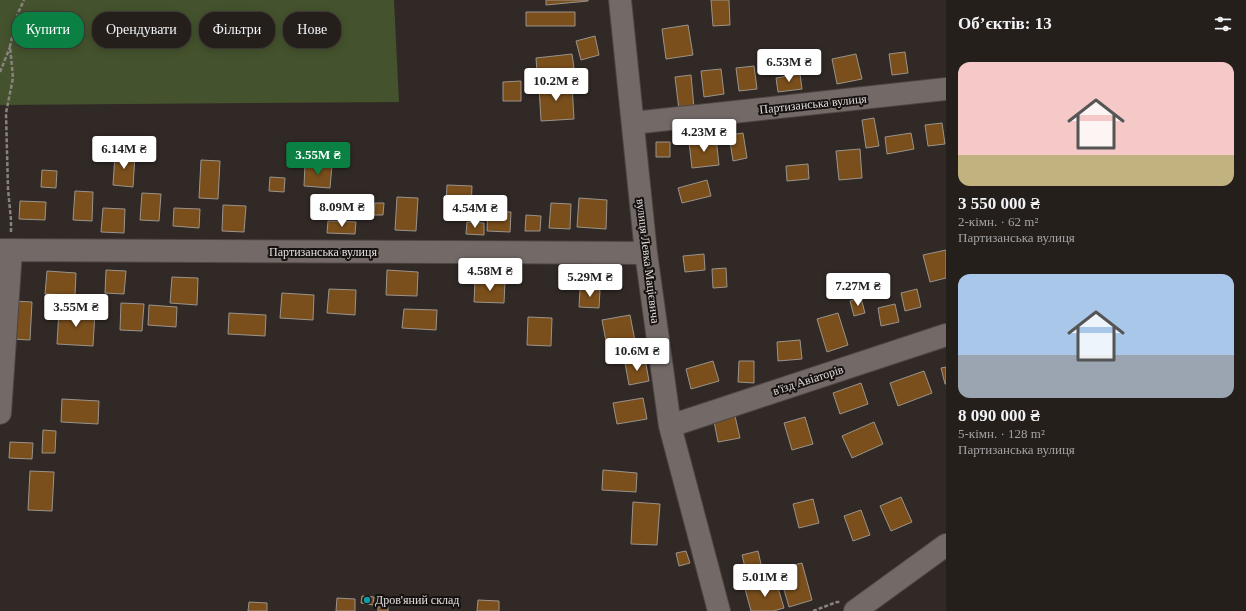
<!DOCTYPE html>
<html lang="uk">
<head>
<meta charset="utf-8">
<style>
  :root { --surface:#251f1c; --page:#2d2725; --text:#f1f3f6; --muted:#a3a2a3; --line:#423d3b; --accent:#0b8043 }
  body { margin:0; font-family:Georgia,serif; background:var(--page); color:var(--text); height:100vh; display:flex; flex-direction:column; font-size:15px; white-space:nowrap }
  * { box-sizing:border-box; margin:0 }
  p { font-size:13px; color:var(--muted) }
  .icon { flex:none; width:22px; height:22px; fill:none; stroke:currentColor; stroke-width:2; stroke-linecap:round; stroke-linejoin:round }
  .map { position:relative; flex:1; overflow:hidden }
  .side { display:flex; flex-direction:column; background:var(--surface); width:300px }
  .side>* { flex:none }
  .hud { position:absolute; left:12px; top:12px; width:380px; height:36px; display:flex; gap:8px }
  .price { position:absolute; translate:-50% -34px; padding:0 9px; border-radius:4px; background:#fff; color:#222; font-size:13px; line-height:26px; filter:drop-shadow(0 1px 2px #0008) }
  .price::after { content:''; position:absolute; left:50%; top:24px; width:12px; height:9px; margin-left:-6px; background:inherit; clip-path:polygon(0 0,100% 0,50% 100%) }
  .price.on { background:var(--accent); color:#fff }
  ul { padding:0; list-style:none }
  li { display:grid; align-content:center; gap:8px; height:212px; padding:0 12px }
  li span { display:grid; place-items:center; height:124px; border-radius:12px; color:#555 }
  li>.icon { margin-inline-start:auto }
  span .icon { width:72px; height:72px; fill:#fffc; stroke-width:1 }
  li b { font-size:17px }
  h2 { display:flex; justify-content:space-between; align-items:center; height:48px; padding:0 12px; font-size:17px }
  .pill { padding:0 14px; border-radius:16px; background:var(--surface); box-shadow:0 2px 10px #0003,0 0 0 1px var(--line); font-size:14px; line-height:36px }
  .pill.on { background:var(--accent); color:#fff }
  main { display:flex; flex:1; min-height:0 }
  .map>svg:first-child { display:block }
  .green { fill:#44522d }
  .building { fill:#7a4f1c; stroke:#9a938c }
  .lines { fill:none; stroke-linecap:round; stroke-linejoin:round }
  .minor-casing { stroke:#4d4644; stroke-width:24 }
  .path { stroke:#898380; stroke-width:2.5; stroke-dasharray:4 2; stroke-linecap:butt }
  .minor { stroke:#736a67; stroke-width:22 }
  .culture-dot { fill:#0f9aa8; stroke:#161211; stroke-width:1.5 }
  .labels { text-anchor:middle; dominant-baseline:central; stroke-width:4; stroke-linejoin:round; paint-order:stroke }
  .street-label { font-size:12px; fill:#e3dedc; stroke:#161211 }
  .poi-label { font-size:12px; fill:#e3dedc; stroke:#161211; text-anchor:start }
</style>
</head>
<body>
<main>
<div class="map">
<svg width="946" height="611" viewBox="0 0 946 611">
  <rect width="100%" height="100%" fill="#312926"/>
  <!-- green -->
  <path class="green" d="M0,0h394l5,102 -399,3z"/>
  <!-- building -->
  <path class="building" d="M546,0h42v1l-42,4z
    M711,0h18l1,25 -17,1z
    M526,12h49v14h-49z
    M688,25l5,30 -27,4 -4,-30z
    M595,36l4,19 -18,5 -5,-19z
    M905,52l3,21 -16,2 -3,-21z
    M572,54l2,14 -37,4 -1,-14z
    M856,54l6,25 -25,5 -5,-25z
    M754,66l3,23 -18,2 -3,-23z
    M721,69l3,25 -20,3 -3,-26z
    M800,74l2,15 -24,3 -2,-14z
    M691,75l3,33 -15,2 -4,-33z
    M521,81v20h-18v-19z
    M572,84l2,35 -33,2 -2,-35z
    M874,118l5,28 -13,2 -4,-28z
    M942,123l3,21 -17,2 -3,-21z
    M743,133l4,25 -14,3 -4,-26z
    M911,133l3,16 -27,5 -2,-17z
    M716,138l3,27 -27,3 -3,-26z
    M656,142h14v15h-14z
    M860,149l2,29 -23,2 -3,-29z
    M115,154l20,1 -2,32 -20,-2z
    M201,160l19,1 -2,38 -19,-1z
    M305,164l27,1 -2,23 -26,-2z
    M808,164l1,15 -22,2 -1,-15z
    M42,170l15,1 -1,17 -15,-1z
    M270,177l15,1 -1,14 -15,-1z
    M707,180l4,16 -29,7 -4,-15z
    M447,185l25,1 -1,23 -25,-1z
    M75,191l18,1 -1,29 -19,-1z
    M142,193l19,1 -2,27 -19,-1z
    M397,197l21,1 -2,33 -21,-1z
    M579,198l28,2 -1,29 -29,-2z
    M20,201l26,1 -1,18 -26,-1z
    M331,201l27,1v13l-28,-2z
    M375,203h9l-1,12h-9z
    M551,203l20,1 -1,25 -21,-1z
    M223,205l23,1 -2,26 -22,-1z
    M103,208l22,1 -1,24 -23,-1z
    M174,208l26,1 -1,19 -26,-2z
    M488,211l23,1 -1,20 -23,-1z
    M526,215l15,1 -1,15h-15z
    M328,221l28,1 -1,12 -28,-1z
    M467,222l17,1v12l-18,-1z
    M946,250v28l-16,4 -7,-27z
    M704,254l1,16 -20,2 -2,-16z
    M726,268l1,19 -14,1 -1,-19z
    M106,270l20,1 -2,23 -19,-1z
    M387,270l31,2 -1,24 -31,-1z
    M47,271l29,2 -1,22 -30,-1z
    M172,277l26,1 -1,27 -27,-2z
    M475,281l30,1 -1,21 -30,-1z
    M329,289l27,1 -1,25 -28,-2z
    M580,289l20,1 -1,18 -20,-1z
    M917,289l4,18 -16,4 -4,-18z
    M282,293l32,2 -1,25 -33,-2z
    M861,298l4,15 -11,3 -4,-15z
    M14,301l18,1 -2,38 -18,-1z
    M121,303l23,1 -2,27 -22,-1z
    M895,304l4,18 -18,4 -3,-18z
    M149,305l28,2 -1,20 -28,-2z
    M404,309l33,1 -1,20 -34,-2z
    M59,310l36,2 -2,34 -36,-2z
    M229,313l37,2 -1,21 -37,-2z
    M838,313l10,32 -21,7 -10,-33z
    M630,315l6,31 -28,6 -6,-32z
    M528,317l24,1 -1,28 -24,-1z
    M800,340l2,19 -24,2 -1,-19z
    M645,359l4,22 -20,4 -4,-22z
    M713,361l6,20 -28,8 -5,-20z
    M739,361h15v22l-16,-1z
    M946,367v17h-1l-4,-16z
    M924,371l8,22 -34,13 -8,-23z
    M861,383l7,21 -28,10 -7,-21z
    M643,398l4,21 -30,5 -4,-21z
    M62,399l37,2 -1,23 -37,-2z
    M735,416l5,22 -22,4 -4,-21z
    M805,417l8,27 -21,6 -8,-27z
    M874,422l9,22 -31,14 -10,-22z
    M43,430l13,1 -1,22h-13z
    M10,442l23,1 -1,16 -23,-1z
    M603,470l34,3 -1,19 -34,-2z
    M30,471l24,1 -2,39 -24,-1z
    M901,497l11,25 -21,9 -11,-25z
    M813,499l6,24 -20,5 -6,-24z
    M633,502l27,2 -3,41 -26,-1z
    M861,510l9,25 -17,6 -9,-25z
    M686,551l4,12 -11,3 -3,-13z
    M758,551l6,26 -16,3 -6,-25z
    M802,563l10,37 -23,7 -11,-38z
    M776,581l8,27 -11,3h-22l-6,-22z
    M362,596l12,1 -1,8 -12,-2z
    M337,598l18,1v12h-19z
    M478,600l21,1v10h-22z
    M249,602l18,1v8h-19z
    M378,607h10v4h-10z"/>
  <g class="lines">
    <defs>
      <path id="minor" d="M620,0l26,253 24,173 49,185
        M633,123l313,-34
        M0,250l646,3
        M0,413l11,-162
        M670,426l276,-91
        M855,611l91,-66"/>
    </defs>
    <!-- minor casing -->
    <use href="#minor" class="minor-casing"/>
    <!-- path -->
    <path class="path" d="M0,72l10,-25
      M11,232v-12l-3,-31 -2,-76 7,-35 -3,-32 8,-33 6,-13
      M813,611l24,-9h3"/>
    <!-- minor -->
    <use href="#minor" class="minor"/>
  </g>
  <!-- markers -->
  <circle class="culture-dot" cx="367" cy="600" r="4"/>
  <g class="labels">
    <!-- street labels -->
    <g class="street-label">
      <text transform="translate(813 104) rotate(-6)">Партизанська вулиця</text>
      <text x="323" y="252">Партизанська вулиця</text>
      <text transform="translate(648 261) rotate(83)">вулиця Левка Мацієвича</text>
      <text transform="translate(808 380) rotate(-18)">в'їзд Авіаторів</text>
    </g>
    <!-- poi labels -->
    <g class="poi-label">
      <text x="375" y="600">Дров'яний склад</text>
    </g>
  </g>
</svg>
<b class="price" style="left:789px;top:83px">6.53M ₴</b>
<b class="price" style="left:556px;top:102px">10.2M ₴</b>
<b class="price" style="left:704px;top:153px">4.23M ₴</b>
<b class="price" style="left:124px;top:170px">6.14M ₴</b>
<b class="price on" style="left:318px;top:176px">3.55M ₴</b>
<b class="price" style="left:342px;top:228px">8.09M ₴</b>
<b class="price" style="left:475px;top:229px">4.54M ₴</b>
<b class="price" style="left:490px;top:292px">4.58M ₴</b>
<b class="price" style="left:590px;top:298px">5.29M ₴</b>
<b class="price" style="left:858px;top:307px">7.27M ₴</b>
<b class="price" style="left:76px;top:328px">3.55M ₴</b>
<b class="price" style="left:637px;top:372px">10.6M ₴</b>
<b class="price" style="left:765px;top:598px">5.01M ₴</b>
<div class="hud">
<a class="pill on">Купити</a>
<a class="pill">Орендувати</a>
<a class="pill">Фільтри</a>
<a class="pill">Нове</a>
</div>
</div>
<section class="side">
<h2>Об’єктів: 13<svg class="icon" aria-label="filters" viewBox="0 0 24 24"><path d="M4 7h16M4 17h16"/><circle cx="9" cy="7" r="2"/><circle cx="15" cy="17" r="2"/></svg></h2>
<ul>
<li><span style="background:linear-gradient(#f6c9c9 75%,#c2b280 0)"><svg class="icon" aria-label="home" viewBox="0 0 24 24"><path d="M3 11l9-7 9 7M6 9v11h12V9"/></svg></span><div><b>3 550 000 ₴</b><p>2-кімн. · 62 m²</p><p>Партизанська вулиця</p></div></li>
<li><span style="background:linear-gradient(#a9c7e8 65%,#9aa5b1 0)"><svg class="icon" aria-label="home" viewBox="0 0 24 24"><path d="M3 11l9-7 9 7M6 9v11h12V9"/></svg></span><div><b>8 090 000 ₴</b><p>5-кімн. · 128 m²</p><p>Партизанська вулиця</p></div></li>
</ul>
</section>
</main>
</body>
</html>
